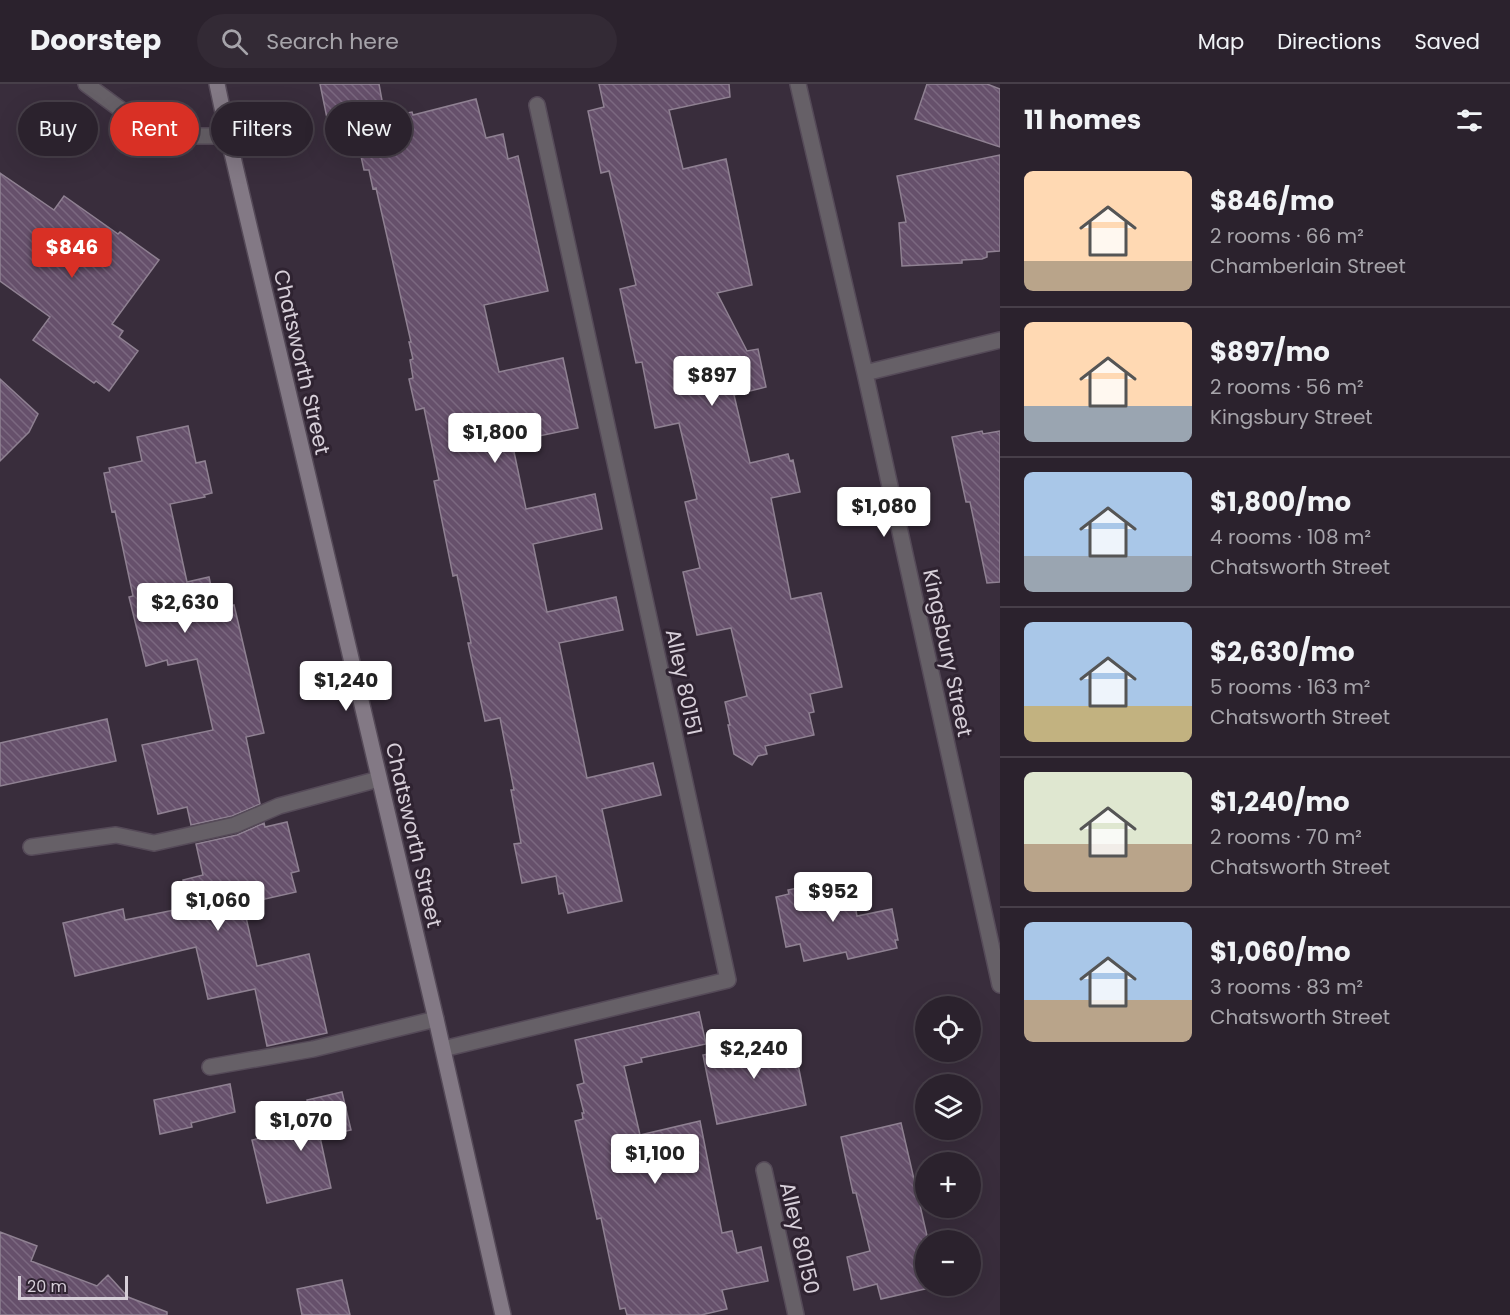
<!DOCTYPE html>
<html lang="en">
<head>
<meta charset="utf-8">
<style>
  :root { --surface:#2b222d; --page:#332a35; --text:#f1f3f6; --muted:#a6a4aa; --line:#473f49; --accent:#d93025 }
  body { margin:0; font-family:Poppins,sans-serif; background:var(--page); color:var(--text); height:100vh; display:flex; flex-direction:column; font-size:22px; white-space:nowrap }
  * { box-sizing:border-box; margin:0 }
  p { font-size:20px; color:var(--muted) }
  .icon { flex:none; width:33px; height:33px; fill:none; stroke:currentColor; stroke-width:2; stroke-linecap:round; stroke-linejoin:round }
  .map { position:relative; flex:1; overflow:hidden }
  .drawer { display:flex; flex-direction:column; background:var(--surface); width:510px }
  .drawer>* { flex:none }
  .top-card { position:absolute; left:18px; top:18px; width:570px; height:54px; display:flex; gap:12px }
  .buttons { position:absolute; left:915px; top:912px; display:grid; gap:12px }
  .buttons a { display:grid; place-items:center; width:66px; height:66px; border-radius:50%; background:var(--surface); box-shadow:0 6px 24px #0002,0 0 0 2px var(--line); font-size:30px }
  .scale { position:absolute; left:18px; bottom:15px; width:110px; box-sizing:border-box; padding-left:6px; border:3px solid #d7cfd9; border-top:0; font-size:16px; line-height:21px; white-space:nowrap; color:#d7cfd9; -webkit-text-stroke:4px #2f2331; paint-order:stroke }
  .price { position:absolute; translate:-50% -51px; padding:0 14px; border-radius:6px; background:#fff; color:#222; font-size:20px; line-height:39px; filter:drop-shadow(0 2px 3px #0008) }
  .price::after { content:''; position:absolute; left:50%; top:36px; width:18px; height:14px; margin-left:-9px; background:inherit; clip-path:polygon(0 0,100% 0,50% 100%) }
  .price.selected { background:var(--accent); color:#fff }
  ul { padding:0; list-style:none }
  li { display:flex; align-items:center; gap:18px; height:150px; padding:0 24px }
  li+li { border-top:2px solid var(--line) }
  li span { display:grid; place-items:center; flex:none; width:168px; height:120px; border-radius:9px; color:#555 }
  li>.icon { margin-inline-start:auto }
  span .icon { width:72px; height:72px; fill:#fffc; stroke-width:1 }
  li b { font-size:26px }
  h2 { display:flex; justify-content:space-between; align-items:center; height:72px; padding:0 24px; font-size:26px }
  .pill { padding:0 21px; border-radius:27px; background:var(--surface); box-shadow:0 6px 24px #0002,0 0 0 2px var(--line); font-size:21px; line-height:54px }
  .pill.selected { background:var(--accent); color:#fff }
  header { display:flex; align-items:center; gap:36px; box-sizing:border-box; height:84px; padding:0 30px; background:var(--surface); border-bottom:2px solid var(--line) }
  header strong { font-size:28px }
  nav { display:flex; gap:33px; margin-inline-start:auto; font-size:21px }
  .search { width:420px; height:54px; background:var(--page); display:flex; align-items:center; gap:15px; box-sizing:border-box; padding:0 21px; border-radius:33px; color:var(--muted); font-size:22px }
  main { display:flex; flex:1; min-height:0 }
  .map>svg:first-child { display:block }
  .building { fill:url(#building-back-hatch); stroke:#8f8192; stroke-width:1.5 }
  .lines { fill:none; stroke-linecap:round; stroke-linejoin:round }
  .lane-casing { stroke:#554a58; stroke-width:18 }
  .street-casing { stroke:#554a58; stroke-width:18 }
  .secondary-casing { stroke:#554a58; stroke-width:18 }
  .lane { stroke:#666067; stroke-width:15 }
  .street { stroke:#666067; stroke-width:15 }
  .secondary { stroke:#837985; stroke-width:15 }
  .labels { text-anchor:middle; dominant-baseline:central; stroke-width:6; stroke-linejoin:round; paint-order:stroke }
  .street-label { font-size:21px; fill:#d7cfd9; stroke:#2f2331 }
</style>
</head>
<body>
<header>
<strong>Doorstep</strong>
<div class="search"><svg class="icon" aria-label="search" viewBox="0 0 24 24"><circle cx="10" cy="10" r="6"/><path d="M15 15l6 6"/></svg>Search here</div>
<nav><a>Map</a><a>Directions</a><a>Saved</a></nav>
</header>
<main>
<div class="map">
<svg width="1000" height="1231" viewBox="0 0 1000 1231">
  <defs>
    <pattern id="building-back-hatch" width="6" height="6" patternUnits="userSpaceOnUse" patternTransform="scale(1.5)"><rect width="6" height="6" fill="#66506b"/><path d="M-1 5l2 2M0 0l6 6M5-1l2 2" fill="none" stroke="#7b6880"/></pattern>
  </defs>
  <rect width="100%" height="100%" fill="#392d3c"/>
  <!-- building -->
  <path class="building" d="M320,0h59l6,33 27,-5 1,3 63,-16 10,39 17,-4 5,25 10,-3 30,135 -64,14 15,67 64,-14 15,70 -49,10 1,3 -8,1 1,2 -10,3 13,62 69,-15 7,35 -69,15 14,68 69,-15 7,33 -64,13 28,135 66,-15 8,32 -59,14 20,92 -54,12 -5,-20 -4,1 -3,-18 -34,7 -8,-39 7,-1 -10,-53h3l-14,-72 -15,3 -17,-78h3l-14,-68 -4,1 -19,-95 5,-1 -15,-72 -8,2 -7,-31 4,-1 -3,-18 3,-1 -4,-17h2l-35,-154 -3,1 -4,-19h-5l-11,-51 -25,4z
    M599,0h130l1,13 -61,13 14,59 43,-10 26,126 -35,8 30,58 11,-2 8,38 -32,8 16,68 38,-9 2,7 3,-1 7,32 -29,6 20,101 30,-6 21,94 -32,7 4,18 -5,1 5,22 -49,11 2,8 -9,2 -6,9 -18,-11 -6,-29h2l-5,-23 22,-6 -16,-68 -34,7 -14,-63 17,-4 -15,-66 12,-3 -18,-76 -24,5 -13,-66 -6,1 -16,-74 16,-4 -27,-114 -8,2 -13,-62 16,-4z
    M927,0h60l13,5v58l-85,-28z
    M1000,71v96l-13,1v5l-5,2 -20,1v3l-60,3 -3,-43 7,-1 -9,-46z
    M0,89l54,37 10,-14 54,38 2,-2 39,28 -47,64 11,7 -4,6 19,14 -29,40 -13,-10 -2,2 -61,-43 17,-23 -50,-36z
    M0,295l38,35 -9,18 -29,29z
    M188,342l8,37 9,-2 7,32 -8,2 1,2 -35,7 17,78 22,-5 7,32 18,-4 30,128 -18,4 14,67 -28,12 -41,9 -4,-18 -29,7 -16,-69 71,-15 -16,-71 -29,6 -1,-5 -21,6 -17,-69 4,-1 -18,-85 -3,1 -8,-39 6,-1 -1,-4 33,-7 -5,-24z
    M982,347l1,3 17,-3v151l-13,1 -17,-81h-4l-14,-65z
    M107,635l9,42 -116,25v-43z
    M287,738l12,49 -8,2 5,19 -53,12 14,62 52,-12 18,79 -60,13 -12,-57 -47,10 -12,-52 -121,29 -12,-53 60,-14 2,11 64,-13 -6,-27 20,-5 -7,-31 41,-9 27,-12 1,4z
    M843,794l5,23 6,-1 3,16 35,-7 6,31h-3l2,8 -49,11 -2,-7 -42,9 -4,-17 -14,3 -10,-50 13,-3 -1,-4z
    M699,928l7,32 -65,14 1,4 -18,4 16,69 60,-14 22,112 10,-2 5,22 24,-6 7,34 -46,9 5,19 -26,6h-74l-2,-7 -5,1 -19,-91 -4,1 -22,-98 8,-2 -1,-6h2l-7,-28 7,-2 -9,-43z
    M793,955l13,66 -89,19 -14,-69 74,-15v2z
    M230,1000l5,28 -44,11 1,4 -32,7 -6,-34z
    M342,1008l9,38 -31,7 11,51 -64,15 -15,-63 61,-13 -6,-27z
    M901,1039l27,117h-2v46h12l-57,13 -4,-15 -23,6 -7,-33 23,-6 -14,-58h-3l-12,-56z
    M0,1148l37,14 -6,15 66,25 11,-11 20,22 39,15v3h-167z
    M342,1196l8,35h-48l-5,-26z"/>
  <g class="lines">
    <defs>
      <path id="lane" d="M31,763l85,-12 38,8 81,-18 44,-19 100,-27
        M443,965l285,-69 -191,-875
        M210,983l103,-18 123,-30
        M764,1086l32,145"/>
      <path id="street" d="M86,0l49,36 34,16h59
        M798,0l67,289 135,612
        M865,289l135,-33"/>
      <path id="secondary" d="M217,0l11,52 208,883 67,296"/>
    </defs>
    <!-- lane casing -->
    <use href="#lane" class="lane-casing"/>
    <!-- street casing -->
    <use href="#street" class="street-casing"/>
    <!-- secondary casing -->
    <use href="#secondary" class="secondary-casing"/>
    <!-- lane -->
    <use href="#lane" class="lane"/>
    <!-- street -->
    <use href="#street" class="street"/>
    <!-- secondary -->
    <use href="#secondary" class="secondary"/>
  </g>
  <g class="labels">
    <!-- street labels -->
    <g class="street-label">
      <text transform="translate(302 278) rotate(77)">Chatsworth Street</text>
      <text transform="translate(948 569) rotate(78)">Kingsbury Street</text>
      <text transform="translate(684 598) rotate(78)">Alley 80151</text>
      <text transform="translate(414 751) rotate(77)">Chatsworth Street</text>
      <text transform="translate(800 1154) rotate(77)">Alley 80150</text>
    </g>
  </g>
</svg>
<div class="buttons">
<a><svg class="icon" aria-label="locate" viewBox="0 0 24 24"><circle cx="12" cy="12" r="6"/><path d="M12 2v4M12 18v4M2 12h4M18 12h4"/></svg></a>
<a><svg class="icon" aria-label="layers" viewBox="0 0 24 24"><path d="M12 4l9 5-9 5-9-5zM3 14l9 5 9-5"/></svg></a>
<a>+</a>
<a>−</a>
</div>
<div class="scale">20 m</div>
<b class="price selected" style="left:72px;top:195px">$846</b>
<b class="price" style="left:712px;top:323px">$897</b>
<b class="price" style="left:495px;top:380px">$1,800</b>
<b class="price" style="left:884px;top:454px">$1,080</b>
<b class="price" style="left:185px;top:550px">$2,630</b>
<b class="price" style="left:346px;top:628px">$1,240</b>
<b class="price" style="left:833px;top:839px">$952</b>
<b class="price" style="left:218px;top:848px">$1,060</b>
<b class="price" style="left:754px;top:996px">$2,240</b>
<b class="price" style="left:301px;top:1068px">$1,070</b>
<b class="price" style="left:655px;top:1101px">$1,100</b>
<div class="top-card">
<a class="pill">Buy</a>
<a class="pill selected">Rent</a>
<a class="pill">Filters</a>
<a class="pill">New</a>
</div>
</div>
<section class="drawer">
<h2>11 homes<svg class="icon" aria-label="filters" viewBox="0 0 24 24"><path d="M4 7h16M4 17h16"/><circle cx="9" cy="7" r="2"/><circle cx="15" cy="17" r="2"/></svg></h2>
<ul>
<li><span style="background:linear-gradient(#ffd9b3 75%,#b9a48a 0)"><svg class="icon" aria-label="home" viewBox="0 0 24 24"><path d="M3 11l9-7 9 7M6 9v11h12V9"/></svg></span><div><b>$846/mo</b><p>2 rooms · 66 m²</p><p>Chamberlain Street</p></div></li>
<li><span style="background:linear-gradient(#ffd9b3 70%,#9aa5b1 0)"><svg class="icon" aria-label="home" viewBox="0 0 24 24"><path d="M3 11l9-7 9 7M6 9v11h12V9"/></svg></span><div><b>$897/mo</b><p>2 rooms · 56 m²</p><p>Kingsbury Street</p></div></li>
<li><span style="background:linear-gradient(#a9c7e8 70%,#9aa5b1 0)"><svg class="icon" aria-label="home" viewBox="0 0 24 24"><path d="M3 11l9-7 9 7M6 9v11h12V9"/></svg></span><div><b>$1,800/mo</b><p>4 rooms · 108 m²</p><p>Chatsworth Street</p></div></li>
<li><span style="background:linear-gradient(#a9c7e8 70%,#c2b280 0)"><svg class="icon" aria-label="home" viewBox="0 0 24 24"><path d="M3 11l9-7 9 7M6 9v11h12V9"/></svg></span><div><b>$2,630/mo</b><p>5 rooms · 163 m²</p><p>Chatsworth Street</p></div></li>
<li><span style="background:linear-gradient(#dfe7d0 60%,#b9a48a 0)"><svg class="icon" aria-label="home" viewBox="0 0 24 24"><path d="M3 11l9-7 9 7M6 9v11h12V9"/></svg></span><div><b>$1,240/mo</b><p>2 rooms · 70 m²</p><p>Chatsworth Street</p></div></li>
<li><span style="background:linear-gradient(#a9c7e8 65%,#b9a48a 0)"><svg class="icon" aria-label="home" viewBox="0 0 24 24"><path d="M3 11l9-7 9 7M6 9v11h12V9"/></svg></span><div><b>$1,060/mo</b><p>3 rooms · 83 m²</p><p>Chatsworth Street</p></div></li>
</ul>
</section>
</main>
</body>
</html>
